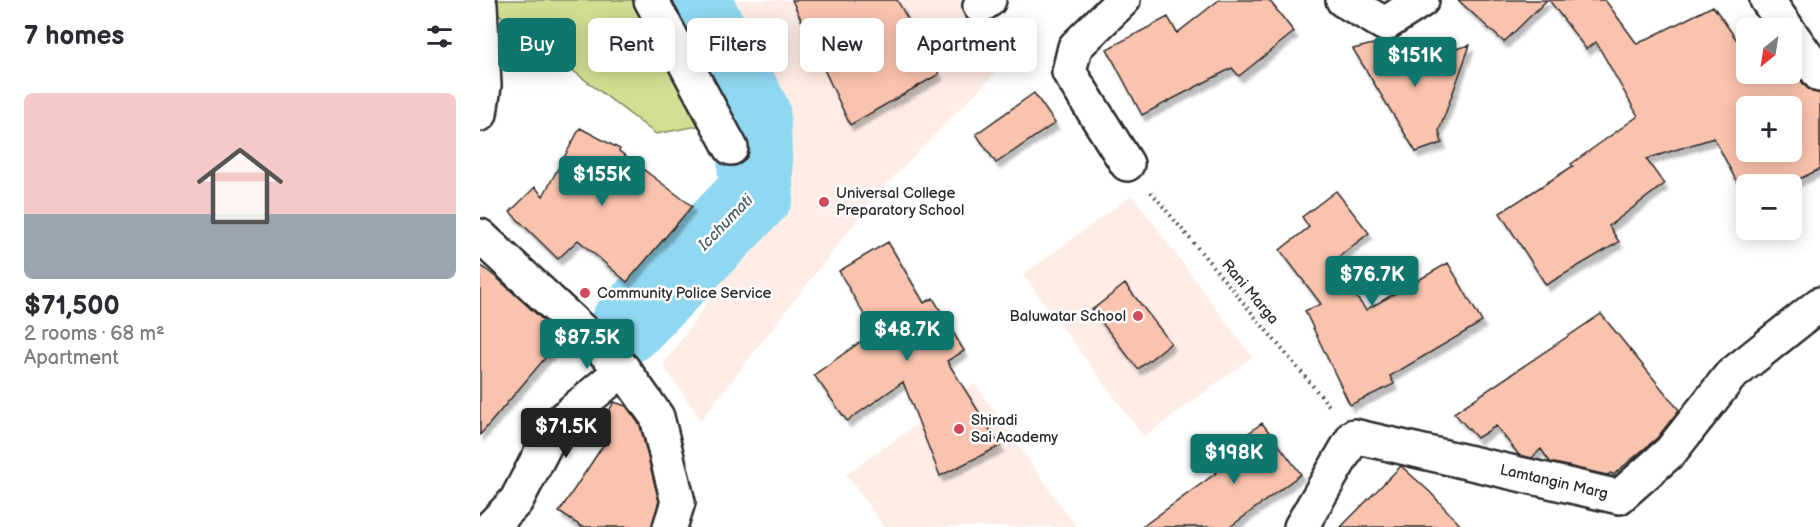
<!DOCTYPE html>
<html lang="en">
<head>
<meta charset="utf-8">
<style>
  :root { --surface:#fff; --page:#f2f2f3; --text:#2b2b33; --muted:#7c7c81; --accent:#0f766e }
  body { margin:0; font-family:"Balsamiq Sans",sans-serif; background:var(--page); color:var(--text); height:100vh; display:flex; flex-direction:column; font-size:22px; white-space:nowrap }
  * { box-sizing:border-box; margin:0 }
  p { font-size:20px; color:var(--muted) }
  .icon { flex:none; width:33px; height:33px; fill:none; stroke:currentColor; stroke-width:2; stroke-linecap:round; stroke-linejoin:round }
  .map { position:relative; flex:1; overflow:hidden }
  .details { display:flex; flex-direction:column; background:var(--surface); width:480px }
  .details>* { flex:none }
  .banner { position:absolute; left:18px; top:18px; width:570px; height:54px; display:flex; gap:12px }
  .needle { width:39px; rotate:210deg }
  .buttons { position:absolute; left:1256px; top:18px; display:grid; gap:12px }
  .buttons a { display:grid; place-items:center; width:66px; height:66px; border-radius:9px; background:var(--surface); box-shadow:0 3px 15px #0003; font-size:30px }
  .price { position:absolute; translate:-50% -51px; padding:0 14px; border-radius:6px; background:var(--accent); color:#fff; font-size:20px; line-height:39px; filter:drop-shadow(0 2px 3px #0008) }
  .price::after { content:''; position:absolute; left:50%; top:36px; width:18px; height:14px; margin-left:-9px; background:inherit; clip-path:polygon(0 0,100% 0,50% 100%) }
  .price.current { background:#222; color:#fff }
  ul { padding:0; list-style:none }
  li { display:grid; align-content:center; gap:12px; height:318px; padding:0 24px }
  li span { display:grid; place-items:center; height:186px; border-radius:9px; color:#555 }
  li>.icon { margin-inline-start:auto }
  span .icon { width:108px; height:108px; fill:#fffc; stroke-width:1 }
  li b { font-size:26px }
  h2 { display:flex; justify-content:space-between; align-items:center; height:72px; padding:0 24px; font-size:26px }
  .tag { padding:0 21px; border-radius:9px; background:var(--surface); box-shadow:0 3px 15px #0003; font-size:21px; line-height:54px }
  .tag.current { background:var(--accent); color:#fff }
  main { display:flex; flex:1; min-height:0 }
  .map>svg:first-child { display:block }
  .built { fill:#feede6 }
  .green { fill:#d2df93; stroke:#7e855f; stroke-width:1.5 }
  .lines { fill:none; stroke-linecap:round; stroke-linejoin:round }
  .river { stroke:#90d7f1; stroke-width:75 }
  .building { fill:#fac3ad; stroke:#2b2b2b; stroke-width:1.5; fill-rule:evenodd; filter:url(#shadow) }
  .minor-casing { stroke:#2b2b2b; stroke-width:38 }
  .path { stroke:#2b2b2b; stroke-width:4; stroke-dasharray:1.5 4.5; stroke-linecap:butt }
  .minor { stroke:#fff; stroke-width:33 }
  .poi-dot { fill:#d1495b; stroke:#fff; stroke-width:2 }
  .labels { text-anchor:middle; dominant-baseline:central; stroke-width:5; stroke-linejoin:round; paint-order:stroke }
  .poi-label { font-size:15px; fill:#2b2b2b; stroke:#fff; text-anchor:start }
  .street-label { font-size:15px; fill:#2b2b2b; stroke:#fff }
  .water-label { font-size:16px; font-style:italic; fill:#495f66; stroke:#fff }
</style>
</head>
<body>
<main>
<section class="details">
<h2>7 homes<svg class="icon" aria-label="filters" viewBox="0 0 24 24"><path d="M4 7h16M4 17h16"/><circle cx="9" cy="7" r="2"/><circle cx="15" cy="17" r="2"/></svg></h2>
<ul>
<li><span style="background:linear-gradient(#f6c9c9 65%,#9aa5b1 0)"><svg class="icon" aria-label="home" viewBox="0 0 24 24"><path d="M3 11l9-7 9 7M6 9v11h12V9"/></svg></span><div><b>$71,500</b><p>2 rooms · 68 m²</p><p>Apartment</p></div></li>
</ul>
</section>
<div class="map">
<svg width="1340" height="527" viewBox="0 0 1340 527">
  <defs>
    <filter id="shadow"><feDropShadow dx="3.5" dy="6" stdDeviation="1.5" flood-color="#0004"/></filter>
  </defs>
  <rect width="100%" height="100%" fill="#fff"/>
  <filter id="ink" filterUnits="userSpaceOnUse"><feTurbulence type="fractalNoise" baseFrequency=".0167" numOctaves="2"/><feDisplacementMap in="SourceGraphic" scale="12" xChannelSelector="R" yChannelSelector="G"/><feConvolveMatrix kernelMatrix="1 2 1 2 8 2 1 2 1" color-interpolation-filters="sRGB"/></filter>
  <g filter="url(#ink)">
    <!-- built -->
    <path class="built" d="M238,0h242l18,30 19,41 -120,123 -176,226 -38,-55 111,-155 11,-32 4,-49z
      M652,195l120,162 -108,80 -121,-162z
      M495,384l101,143h-192l-38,-53z"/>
    <!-- green -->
    <path class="green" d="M12,0h152l59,125 -47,9 -160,-122z"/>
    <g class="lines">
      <!-- river -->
      <path class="river" d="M147,326l129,-133 -3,-79 -61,-114"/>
    </g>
    <!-- building -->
    <path class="building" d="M312,0h105l42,74 -89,51z
      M739,0h50l25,32 -55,44 -7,-8 -90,47 -35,-66 61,-32 9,16z
      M978,0h89l-43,42z
      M1069,0h56l32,44 76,-38 33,47v21h15l1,1 29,-1v-8l14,20 7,6 8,1v76l-31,15h-51l-24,-46 -68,21 18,25 -55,42 10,16 -73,43 -46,-72 73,-47 -2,-2 67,-48 -42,-74 -10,7zM1266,106h45v46h-45z
      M901,42h8l15,20 66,-17 -31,86 3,12 -26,9 -63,-103z
      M554,93l21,30 -59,40 -20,-29z
      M100,128l40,21 -1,2 73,55 -65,76 -49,-42 -20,19 -48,-47 25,-25 8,9z
      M856,191l33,42 -38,30 35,47 82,-47 34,59 -92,54 4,8 -44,21 -45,-94 16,-7 -41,-54 29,-23 -7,-10z
      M408,242l36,61 9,-5 31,53 -17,10 53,85 -60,30 -37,-94 -56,39 -33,-46 60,-43 -35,-61z
      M0,265l17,13 59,54 -9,15 5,3 -72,85z
      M645,284l46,59 -33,26 -46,-59z
      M1121,314l78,96 -22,28 -44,37 -2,-2 -4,2 -57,-13 -9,-13 -9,9 -13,-3 -23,-29 -19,12 -23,-25z
      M134,402l12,4 14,19 19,76 -7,26h-70l-23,-15 45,-68 -3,-18z
      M782,423l39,51 -71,53h-88l74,-54 -7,-10z
      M921,466l29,26 32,35h-121z"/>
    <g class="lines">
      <defs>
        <path id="minor" d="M171,0l80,148
          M643,0l-48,47 -6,25 58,92
          M863,0l42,24 37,-24
          M1287,0l20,28
          M0,5l4,81 -4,28
          M500,6l9,-6
          M1311,34l29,41
          M0,236l143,133 34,48 21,85 -8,25
          M11,527l25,-26 39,-75 68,-57
          M821,527l53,-91 265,61 52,-46 59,-75 90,-72"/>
      </defs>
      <!-- minor casing -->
      <use href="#minor" class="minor-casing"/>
      <!-- path -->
      <path class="path" d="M671,192l180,216"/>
      <!-- minor -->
      <use href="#minor" class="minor"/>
    </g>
  </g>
  <!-- markers -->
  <g class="poi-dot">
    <circle cx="344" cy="202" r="6"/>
    <circle cx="105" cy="293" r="6"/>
    <circle cx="658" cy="316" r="6"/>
    <circle cx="479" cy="429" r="6"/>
  </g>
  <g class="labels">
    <!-- poi labels -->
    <g class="poi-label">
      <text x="356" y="193">Universal College<tspan x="356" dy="17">Preparatory School</tspan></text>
      <text x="117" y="293">Community Police Service</text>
      <text x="646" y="316" text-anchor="end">Baluwatar School</text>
      <text x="491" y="420">Shiradi<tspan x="491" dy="17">Sai Academy</tspan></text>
    </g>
    <!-- street labels -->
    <g class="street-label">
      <text transform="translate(770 292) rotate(50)">Rani Marga</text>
      <text transform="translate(1074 482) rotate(13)">Lamtangin Marg</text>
    </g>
    <!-- water labels -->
    <g class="water-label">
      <text transform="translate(246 223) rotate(-46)">Icchumati</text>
    </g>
  </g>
</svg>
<div class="buttons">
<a><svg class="needle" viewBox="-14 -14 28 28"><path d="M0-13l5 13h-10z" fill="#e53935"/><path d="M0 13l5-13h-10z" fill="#7c7c81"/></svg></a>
<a>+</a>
<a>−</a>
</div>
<b class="price" style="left:935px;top:88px">$151K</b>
<b class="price" style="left:122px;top:207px">$155K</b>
<b class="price" style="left:892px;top:307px">$76.7K</b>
<b class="price" style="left:427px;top:362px">$48.7K</b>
<b class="price" style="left:107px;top:370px">$87.5K</b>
<b class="price current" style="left:86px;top:459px">$71.5K</b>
<b class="price" style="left:754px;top:485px">$198K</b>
<div class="banner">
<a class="tag current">Buy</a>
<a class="tag">Rent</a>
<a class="tag">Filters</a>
<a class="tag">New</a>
<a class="tag">Apartment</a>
</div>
</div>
</main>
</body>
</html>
